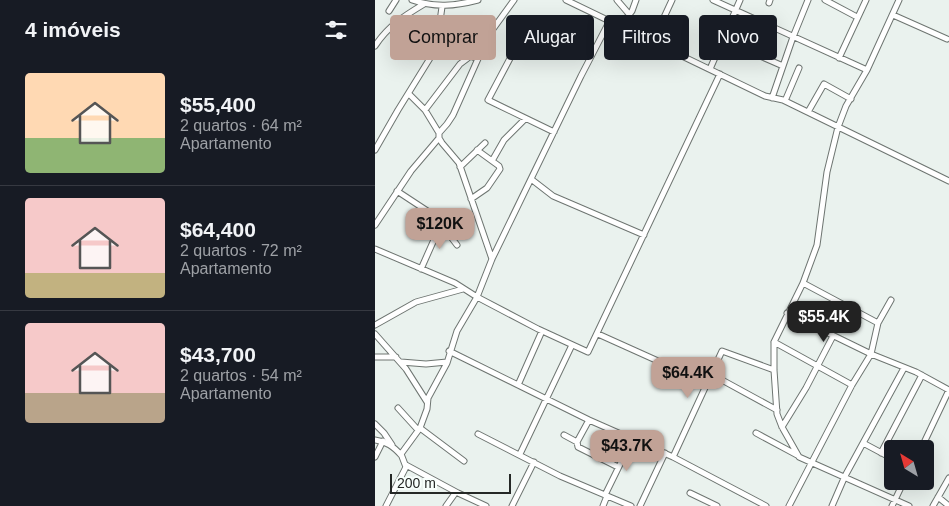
<!DOCTYPE html>
<html lang="pt">
<head>
<meta charset="utf-8">
<style>
  :root { --surface:#171b24; --page:#20242c; --text:#f1f3f6; --muted:#9ea1a6; --line:#363941; --accent:#c1a296 }
  body { margin:0; font-family:Arial,sans-serif; background:var(--page); color:var(--text); height:100vh; display:flex; flex-direction:column; font-size:19px; white-space:nowrap }
  * { box-sizing:border-box; margin:0 }
  p { font-size:16px; color:var(--muted) }
  .icon { flex:none; width:28px; height:28px; fill:none; stroke:currentColor; stroke-width:2; stroke-linecap:round; stroke-linejoin:round }
  .map { position:relative; flex:1; overflow:hidden }
  .side { display:flex; flex-direction:column; background:var(--surface); width:375px }
  .side>* { flex:none }
  .banner { position:absolute; left:15px; top:15px; width:475px; height:45px; display:flex; gap:10px }
  .needle { width:32px; rotate:323deg }
  .tools { position:absolute; left:509px; top:440px; display:grid; gap:10px }
  .tools a { display:grid; place-items:center; width:50px; height:50px; border-radius:5px; background:var(--surface); box-shadow:0 5px 20px #0002; font-size:25px }
  .scale { position:absolute; left:15px; bottom:12px; width:121px; box-sizing:border-box; padding-left:5px; border:2px solid #252826; border-top:0; font-size:14px; line-height:18px; white-space:nowrap; color:#252826; -webkit-text-stroke:4px #f8fffc; paint-order:stroke }
  .price { position:absolute; translate:-50% -42px; padding:0 11px; border-radius:10px; background:var(--accent); color:#111; font-size:16px; line-height:32px; filter:drop-shadow(0 1px 2px #0008) }
  .price::after { content:''; position:absolute; left:50%; top:30px; width:15px; height:11px; margin-left:-8px; background:inherit; clip-path:polygon(0 0,100% 0,50% 100%) }
  .price.active { background:#222; color:#fff }
  ul { padding:0; list-style:none }
  li { display:flex; align-items:center; gap:15px; height:125px; padding:0 25px }
  li+li { border-top:1px solid var(--line) }
  li span { display:grid; place-items:center; flex:none; width:140px; height:100px; border-radius:5px; color:#555 }
  li>.icon { margin-inline-start:auto }
  span .icon { width:60px; height:60px; fill:#fffc; stroke-width:1 }
  li b { font-size:21px }
  h2 { display:flex; justify-content:space-between; align-items:center; height:60px; padding:0 25px; font-size:21px }
  .tag { padding:0 18px; border-radius:5px; background:var(--surface); box-shadow:0 5px 20px #0002; font-size:18px; line-height:45px }
  .tag.active { background:var(--accent); color:#111 }
  main { display:flex; flex:1; min-height:0 }
  .map>svg:first-child { display:block }
  .lines { fill:none; stroke-linecap:round; stroke-linejoin:round }
  .minor-casing { stroke:#6e7571; stroke-width:7 }
  .minor { stroke:#fff; stroke-width:5 }
</style>
</head>
<body>
<main>
<section class="side">
<h2>4 imóveis<svg class="icon" aria-label="filters" viewBox="0 0 24 24"><path d="M4 7h16M4 17h16"/><circle cx="9" cy="7" r="2"/><circle cx="15" cy="17" r="2"/></svg></h2>
<ul>
<li><span style="background:linear-gradient(#ffd9b3 65%,#8fb573 0)"><svg class="icon" aria-label="home" viewBox="0 0 24 24"><path d="M3 11l9-7 9 7M6 9v11h12V9"/></svg></span><div><b>$55,400</b><p>2 quartos · 64 m²</p><p>Apartamento</p></div></li>
<li><span style="background:linear-gradient(#f6c9c9 75%,#c2b280 0)"><svg class="icon" aria-label="home" viewBox="0 0 24 24"><path d="M3 11l9-7 9 7M6 9v11h12V9"/></svg></span><div><b>$64,400</b><p>2 quartos · 72 m²</p><p>Apartamento</p></div></li>
<li><span style="background:linear-gradient(#f6c9c9 70%,#b9a48a 0)"><svg class="icon" aria-label="home" viewBox="0 0 24 24"><path d="M3 11l9-7 9 7M6 9v11h12V9"/></svg></span><div><b>$43,700</b><p>2 quartos · 54 m²</p><p>Apartamento</p></div></li>
</ul>
</section>
<div class="map">
<svg width="574" height="506" viewBox="0 0 574 506">
  <rect width="100%" height="100%" fill="#eaf2ee"/>
  <g class="lines">
    <defs>
      <path id="minor" d="M37,0c23,8 43,6 66,0
        M191,0l199,96 18,4 166,81
        M242,0l12,14
        M338,0l154,70
        M450,0l32,17
        M524,0l-32,70 -21,36 -8,21 -11,45 -10,73 -14,38 -29,59v28l3,44 5,13 17,30 110,49
        M394,3l1,-3
        M14,11l7,-11
        M518,15l54,24
        M246,25l11,-14 4,-11
        M63,35l24,11 11,11
        M348,40l60,26
        M278,41l19,-41
        M0,46c13,-20 29,-30 49,-42
        M140,49l-27,51 66,32
        M464,58l27,-58
        M335,69l30,-69
        M34,94l16,16 14,23v5l3,5 17,20 33,96
        M397,98l21,-61 15,-37
        M410,101l14,-33
        M50,110l35,-46 12,-9
        M433,112l16,-28 27,15
        M64,133l8,-9 6,-9 32,-72 8,-14 21,-29
        M0,150l23,-40 34,-55 6,-20 4,-28
        M117,161l12,-21 21,-21
        M85,167l25,-24
        M156,179l22,17 91,39
        M22,191l38,25 22,29
        M96,199l16,-11 13,-19 -1,-3 -22,-16
        M0,225l36,-54 28,-33
        M0,249l80,34 22,14 61,32 50,23 132,-278
        M46,269l20,-45
        M428,283l75,40
        M412,313l84,41 45,18 33,18 -28,59
        M0,325l41,-23 47,-13
        M0,334l31,35 21,33
        M223,334l80,36 26,16
        M399,342l78,43
        M74,351l140,69 84,37 93,49
        M0,357h21
        M26,362l25,2 21,-2
        M336,374l66,36
        M143,385l24,-54
        M23,408l20,22
        M214,420l-12,22 1,5 40,20
        M0,424l9,9 8,12
        M407,427l24,-39 27,-52
        M45,428l44,33
        M381,433l41,22
        M103,434l82,42 71,30
        M189,435l13,7
        M0,440c12,2 18,6 26,15
        M488,443l30,16
        M506,453l41,-78
        M145,454l52,-109
        M0,457l8,-16
        M298,457l49,-106 52,19
        M31,465l52,28 28,13
        M315,493l27,13
        M230,495l27,-55
        M563,497l11,9
        M11,506l20,-39 -5,-13 19,-26 7,-19 1,-11 19,-35 10,-32 20,-34 15,-38 89,-183 29,-56
        M71,506l10,-14
        M137,506l22,-44
        M228,506l4,-10
        M265,506l25,-53
        M414,506l63,-121 19,-31 7,-31 13,-23
        M457,506l13,-30 59,-108
        M517,506l12,-25
        M558,506l16,-28"/>
    </defs>
    <!-- minor casing -->
    <use href="#minor" class="minor-casing"/>
    <!-- minor -->
    <use href="#minor" class="minor"/>
  </g>
</svg>
<div class="tools">
<a><svg class="needle" viewBox="-14 -14 28 28"><path d="M0-13l5 13h-10z" fill="#e53935"/><path d="M0 13l5-13h-10z" fill="#9ea1a6"/></svg></a>
</div>
<div class="scale">200 m</div>
<b class="price" style="left:65px;top:250px">$120K</b>
<b class="price active" style="left:449px;top:343px">$55.4K</b>
<b class="price" style="left:313px;top:399px">$64.4K</b>
<b class="price" style="left:252px;top:472px">$43.7K</b>
<div class="banner">
<a class="tag active">Comprar</a>
<a class="tag">Alugar</a>
<a class="tag">Filtros</a>
<a class="tag">Novo</a>
</div>
</div>
</main>
</body>
</html>
